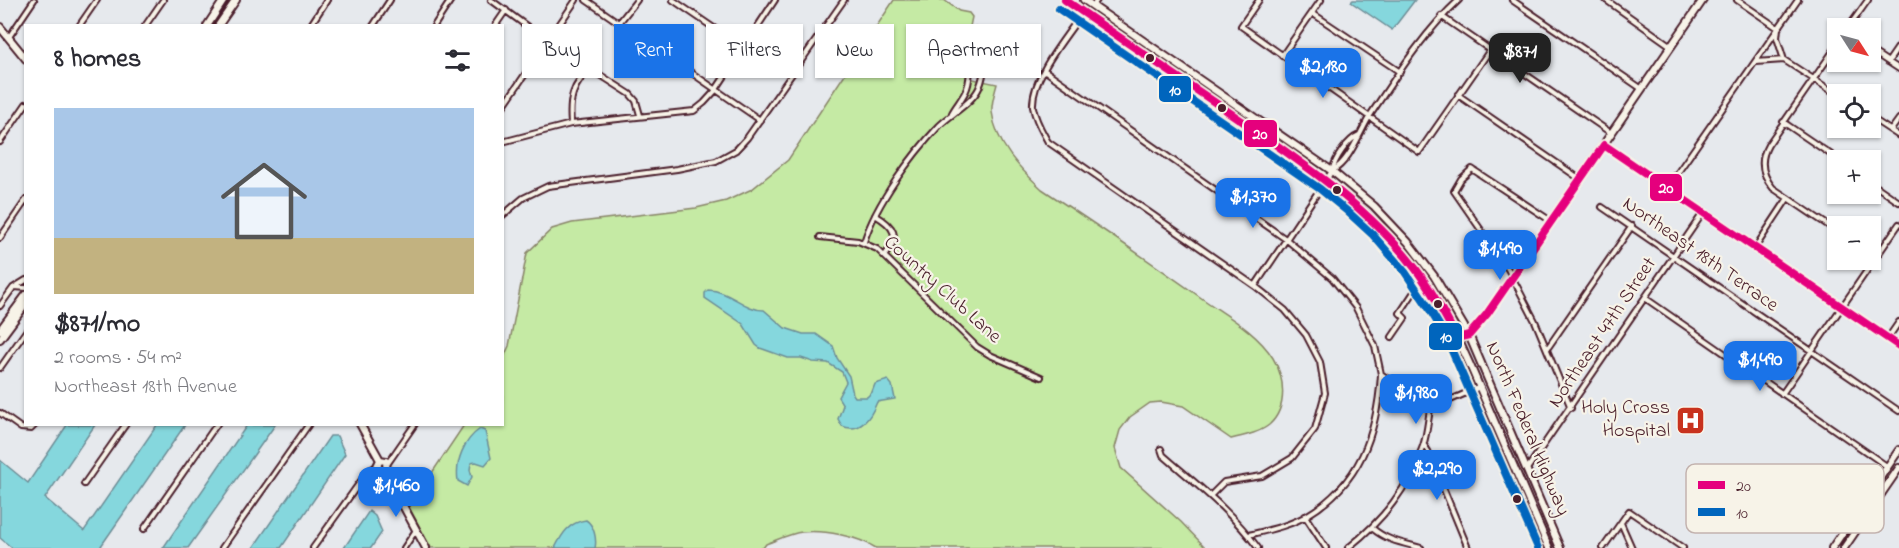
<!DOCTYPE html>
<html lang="en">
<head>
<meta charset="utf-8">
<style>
  :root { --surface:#fff; --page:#f7f7f7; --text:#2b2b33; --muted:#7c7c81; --accent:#1a73e8 }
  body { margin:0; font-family:"Indie Flower",sans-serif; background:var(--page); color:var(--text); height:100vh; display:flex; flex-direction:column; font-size:22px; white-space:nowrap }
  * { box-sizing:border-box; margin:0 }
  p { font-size:20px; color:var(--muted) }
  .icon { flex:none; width:33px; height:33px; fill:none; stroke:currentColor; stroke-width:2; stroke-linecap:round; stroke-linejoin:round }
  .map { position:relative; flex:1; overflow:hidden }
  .details { position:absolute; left:24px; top:24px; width:480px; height:402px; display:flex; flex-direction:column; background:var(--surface); border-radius:0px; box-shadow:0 2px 4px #0004 }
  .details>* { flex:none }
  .guide { position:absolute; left:522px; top:24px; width:570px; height:54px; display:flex; gap:12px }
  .needle { width:39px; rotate:126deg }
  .fabs { position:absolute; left:1827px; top:18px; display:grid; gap:12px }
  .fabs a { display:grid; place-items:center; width:54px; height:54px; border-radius:0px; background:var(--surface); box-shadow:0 2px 4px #0004; font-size:30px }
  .price { position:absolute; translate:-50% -51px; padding:0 14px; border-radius:12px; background:var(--accent); color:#fff; font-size:20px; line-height:39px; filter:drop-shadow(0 2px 3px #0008) }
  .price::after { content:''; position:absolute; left:50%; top:36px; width:18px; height:14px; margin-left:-9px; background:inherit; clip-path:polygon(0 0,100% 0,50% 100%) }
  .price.active { background:#222; color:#fff }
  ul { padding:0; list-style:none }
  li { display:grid; align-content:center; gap:12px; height:318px; padding:0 30px }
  li span { display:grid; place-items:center; height:186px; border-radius:0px; color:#555 }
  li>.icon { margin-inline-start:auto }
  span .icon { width:108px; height:108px; fill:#fffc; stroke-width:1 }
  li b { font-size:26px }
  h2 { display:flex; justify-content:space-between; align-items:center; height:72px; padding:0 30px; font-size:26px }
  .tag { padding:0 21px; border-radius:0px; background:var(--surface); box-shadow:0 2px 4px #0004; font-size:21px; line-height:54px }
  .tag.active { background:var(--accent); color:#fff }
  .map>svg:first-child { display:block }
  .green { fill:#c5eaa4; stroke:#888468; stroke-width:1.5 }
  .water { fill:#85d7dd; stroke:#6d8d96; stroke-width:1.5 }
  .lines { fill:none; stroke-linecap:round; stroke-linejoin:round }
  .street-casing { stroke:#4a1f2b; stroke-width:8 }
  .secondary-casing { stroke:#4a1f2b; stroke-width:10 }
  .primary-casing { stroke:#4a1f2b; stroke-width:10 }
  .street { stroke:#f7f3e8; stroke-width:4 }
  .secondary { stroke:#f7f3e8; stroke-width:6 }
  .primary { stroke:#f7f3e8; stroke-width:6 }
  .bus-1-casing { stroke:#f7f3e8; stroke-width:12 }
  .bus-2-casing { stroke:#f7f3e8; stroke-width:12 }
  .bus-1 { stroke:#e5007d; stroke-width:8 }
  .bus-2 { stroke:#0065bd; stroke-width:8 }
  .bus-dot { fill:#4a1f2b; stroke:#f7f3e8; stroke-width:2 }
  .labels { text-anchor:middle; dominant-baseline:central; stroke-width:4.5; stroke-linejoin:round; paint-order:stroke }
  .street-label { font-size:20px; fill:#4a1f2b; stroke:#f7f3e8 }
  .poi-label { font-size:20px; fill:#4a1f2b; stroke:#f7f3e8; text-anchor:end }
  .key { fill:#f7f3e8; stroke:#c3b3af; stroke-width:1.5 }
  .key-label { font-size:16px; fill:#4a1f2b }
  .line-badge { stroke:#f7f3e8; stroke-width:2 }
  .badge-label { font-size:16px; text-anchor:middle; font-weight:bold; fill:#fff }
</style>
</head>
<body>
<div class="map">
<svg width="1899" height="548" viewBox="0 0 1899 548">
  <rect width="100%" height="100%" fill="#e6e9ed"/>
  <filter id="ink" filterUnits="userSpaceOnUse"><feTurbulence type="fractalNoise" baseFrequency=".0167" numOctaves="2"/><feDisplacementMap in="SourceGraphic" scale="12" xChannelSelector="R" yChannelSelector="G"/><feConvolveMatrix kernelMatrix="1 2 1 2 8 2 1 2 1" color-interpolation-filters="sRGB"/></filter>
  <g filter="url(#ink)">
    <!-- green -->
    <path class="green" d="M894,0h50l15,11 10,2 3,4 -6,29 2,32 29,6c-2,8 -6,19 -5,28 4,32 27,56 50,77 53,35 106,71 158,108 25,18 56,34 73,61 12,20 15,50 -4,67 -10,8 -26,11 -38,14l-48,-33 -22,-4 -11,1 -20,14 -10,13 -5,18 6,20 60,54 25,26h-330c-19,-12 -51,-18 -74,-16 -11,1 -25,8 -36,12l-3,4h-332l-22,-41 55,-82 38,-1 1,-65 6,-13 18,-93 25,-24 20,-6 124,-15 30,-7 26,-12 36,-29z"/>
    <!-- water -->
    <path class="water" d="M1353,0h62l-23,30 -41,-28z
      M708,290c21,0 36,20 56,20l21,18 18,6h13l17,12 4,12 12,18 4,18 2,3h12l5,-5 3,-8 13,-4 4,5 3,14 -18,3c-6,15 -17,32 -35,24l-4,-7 5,-14 -5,-8 8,-15 -4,-10 -14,-9 -15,-1 -12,-4h-13l-28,-10 -4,-3 -13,-21 -38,-26v-5z
      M67,425h28l-50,73 39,33 73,-106h28l-84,121 2,2h-91l-12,-10v-78l28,23z
      M247,425h28l-87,123h-25z
      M480,429l5,2 6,27 -6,7 -9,-3 -5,1 -1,7 2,7 -5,9 -9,-5c-3,-20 6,-41 22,-52z
      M330,436h7l8,18 -64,94h-28z
      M369,511l6,5 7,16 -11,16h-27z
      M586,520c8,5 11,19 9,28h-40c7,-14 14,-26 31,-28z"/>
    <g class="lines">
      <defs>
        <path id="street" d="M491,0l56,41
          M586,0l174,120
          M673,0l70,48
          M1259,0l-18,26 178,126 71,-102
          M1512,0l130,89
          M1606,0l65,46
          M1737,0l41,28 -1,10 7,22 54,35
          M1093,6l4,-6
          M1083,12c-16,24 -52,65 -50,95 2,13 9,24 15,35l207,144 30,24 21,25 14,27 5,31 -10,36 -23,29 -30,18 -38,6 -14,14
          M1312,13l88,59
          M1441,16l170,117
          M619,23l18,-23
          M79,26l18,-26
          M145,26l18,-26
          M310,26l17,-26
          M373,26l17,-26
          M434,26l17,-26
          M495,26l11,-16
          M1848,28l20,-28
          M9,37l25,-37
          M1838,44l-70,101c-9,16 -6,30 5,43l65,44
          M1870,50l29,19
          M1282,56l39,-56
          M1756,62l28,-2
          M1888,62l11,-16
          M1044,70l243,170 45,38 24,30 19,38 6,28 49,35
          M971,71l13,-1
          M1458,95l122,84
          M502,108l74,-108
          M952,113c4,-8 12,-16 15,-25 7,-19 -2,-38 8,-57
          M1870,117l29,19
          M1783,122l56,38
          M571,124c-2,-24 1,-40 20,-55l39,25 6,7 4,14
          M1891,130l8,-11
          M0,142l26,-38
          M502,142l69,-18 123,-13 10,-8 11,-12 60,-91
          M1332,171c18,-9 28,-40 39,-57 26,-39 53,-82 88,-114
          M1870,182l29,20
          M1667,188l131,-188
          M1602,207l297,204
          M875,215c19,11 26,21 10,40
          M502,216l21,-18 25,-12 129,-17 39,-8 20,-11 11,-12 97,-138
          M1551,221l-79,-52 -11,10 -7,12 54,78 27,52 36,87
          M820,237l38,4 19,8 100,98 13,8 51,22
          M0,238l26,-38
          M864,242c12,-39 47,-86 75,-116 12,-12 33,-23 40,-38 9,-20 4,-39 -4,-58
          M1755,248l33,-50
          M1255,286l77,-115c3,-12 15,-31 27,-36
          M15,287l11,1
          M1645,298l243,169
          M0,306l13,-18 13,-8
          M1392,337l13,-19 -5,-5 16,-24 9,-6
          M1888,338l11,-16
          M1547,349l85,-123
          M0,368l26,-37
          M1782,394l117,-170
          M1430,409l50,-22
          M0,413l21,15 10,1 5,-5
          M1424,445l4,6 40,97
          M1161,449l2,6c33,29 69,57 95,93
          M388,463l27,-39
          M1527,469l176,-256
          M84,484l42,-60
          M1305,516l21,32
          M1621,523l11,25
          M1372,528c15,13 31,15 49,20
          M144,529l73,-105
          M1249,535c19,-5 40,-9 57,-19 54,-32 71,-82 75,-141
          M222,548l87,-124
          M313,548l55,-77 9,-5
          M404,548l12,-18
          M1348,548c35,-28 60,-59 75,-102 4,-12 5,-25 7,-37
          M1603,548l26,-37 54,37"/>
        <path id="secondary" d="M0,27l26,32
          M1604,145l295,201
          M1457,338l12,-3 18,-21 216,-314
          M360,424l20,36 6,1 1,14
          M380,460l-3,6 10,10 39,72"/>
        <path id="primary" d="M1065,0l261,181 28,22 26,24 33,39 23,33 18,31 16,35 79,183
          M1084,0l248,171 42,35 34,36 26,34 35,59 91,213
          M207,26l17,-26
          M218,26l18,-26
          M0,330l26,-35
          M0,339l26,-35
          M1832,548l67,-98
          M1844,548l55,-80"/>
      </defs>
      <!-- street casing -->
      <use href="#street" class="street-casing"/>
      <!-- secondary casing -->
      <use href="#secondary" class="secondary-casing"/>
      <!-- primary casing -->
      <use href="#primary" class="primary-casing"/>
      <!-- street -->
      <use href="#street" class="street"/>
      <!-- secondary -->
      <use href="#secondary" class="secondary"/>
      <!-- primary -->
      <use href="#primary" class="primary"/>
      <defs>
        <path id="bus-1" d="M1065,0c59,40 118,81 177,121 62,43 126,86 173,147 17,22 29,46 42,70l12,-3 18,-21 117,-169 295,201"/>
        <path id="bus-2" d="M1059,9l261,180 27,22 25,23 33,38 22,33 18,30 93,213"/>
      </defs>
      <!-- bus-1 casing -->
      <use href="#bus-1" class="bus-1-casing"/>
      <!-- bus-2 casing -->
      <use href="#bus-2" class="bus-2-casing"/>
      <!-- bus-1 -->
      <use href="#bus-1" class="bus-1"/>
      <!-- bus-2 -->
      <use href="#bus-2" class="bus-2"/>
    </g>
  </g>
  <!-- icons -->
  <defs>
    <symbol id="hospital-square" viewBox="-11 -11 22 22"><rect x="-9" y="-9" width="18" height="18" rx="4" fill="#c8321e" stroke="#f7f3e8"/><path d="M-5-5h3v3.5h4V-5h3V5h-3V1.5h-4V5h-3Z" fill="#fff"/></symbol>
  </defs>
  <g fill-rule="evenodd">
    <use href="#hospital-square" x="1674" y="404" width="33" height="33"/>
  </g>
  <!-- markers -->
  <g class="bus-dot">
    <circle cx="1150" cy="58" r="5"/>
    <circle cx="1222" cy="108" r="5"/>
    <circle cx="1337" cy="190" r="5"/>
    <circle cx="1438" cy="304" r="5"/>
    <circle cx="1517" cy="499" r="5"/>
  </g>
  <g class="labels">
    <!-- street labels -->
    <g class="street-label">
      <text transform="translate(1700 255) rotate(35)">Northeast 18th Terrace</text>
      <text transform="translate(942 290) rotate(42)">Country Club Lane</text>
      <text transform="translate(1603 333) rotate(-56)">Northeast 47th Street</text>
      <text transform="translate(1527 429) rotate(67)">North Federal Highway</text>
    </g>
    <!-- poi labels -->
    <g class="poi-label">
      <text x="1670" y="408">Holy Cross<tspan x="1670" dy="23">Hospital</tspan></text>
    </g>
  </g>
  <!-- legend -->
  <rect x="1686" y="464" width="198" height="69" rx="9" class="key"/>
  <rect x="1698" y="481" width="27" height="8" fill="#e5007d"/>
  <rect x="1698" y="508" width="27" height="8" fill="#0065bd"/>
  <g class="key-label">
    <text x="1736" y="491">20</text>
    <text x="1736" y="518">10</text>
  </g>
  <g class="line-badge">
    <rect x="1158" y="75" width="34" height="28" rx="6" fill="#0065bd"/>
    <rect x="1243" y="119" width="35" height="29" rx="6" fill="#e5007d"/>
    <rect x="1649" y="173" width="34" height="29" rx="6" fill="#e5007d"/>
    <rect x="1428" y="322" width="35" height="29" rx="6" fill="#0065bd"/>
  </g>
  <g class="badge-label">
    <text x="1175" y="95">10</text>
    <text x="1260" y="139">20</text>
    <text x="1666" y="193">20</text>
    <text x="1446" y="342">10</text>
  </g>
</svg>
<div class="fabs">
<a><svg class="needle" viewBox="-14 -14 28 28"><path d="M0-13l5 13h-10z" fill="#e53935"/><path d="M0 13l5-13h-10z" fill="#7c7c81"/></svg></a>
<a><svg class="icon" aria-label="locate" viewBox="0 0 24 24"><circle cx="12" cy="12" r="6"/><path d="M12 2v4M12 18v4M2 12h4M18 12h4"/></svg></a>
<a>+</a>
<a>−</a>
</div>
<b class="price active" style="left:1520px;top:84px">$871</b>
<b class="price" style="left:1323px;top:99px">$2,180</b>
<b class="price" style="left:1253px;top:229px">$1,370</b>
<b class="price" style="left:1500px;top:281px">$1,490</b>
<b class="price" style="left:1760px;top:392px">$1,490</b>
<b class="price" style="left:1416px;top:425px">$1,980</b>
<b class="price" style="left:1437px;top:501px">$2,290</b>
<b class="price" style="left:396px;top:518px">$1,460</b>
<div class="guide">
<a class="tag">Buy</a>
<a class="tag active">Rent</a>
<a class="tag">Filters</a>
<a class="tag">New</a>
<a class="tag">Apartment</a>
</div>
<section class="details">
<h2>8 homes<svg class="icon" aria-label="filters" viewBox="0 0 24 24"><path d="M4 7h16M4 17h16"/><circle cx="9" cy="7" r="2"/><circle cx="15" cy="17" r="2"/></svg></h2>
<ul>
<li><span style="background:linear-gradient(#a9c7e8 70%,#c2b280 0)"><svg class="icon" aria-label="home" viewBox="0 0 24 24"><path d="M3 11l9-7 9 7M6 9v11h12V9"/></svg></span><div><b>$871/mo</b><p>2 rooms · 54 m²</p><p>Northeast 18th Avenue</p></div></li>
</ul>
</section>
</div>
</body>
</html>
